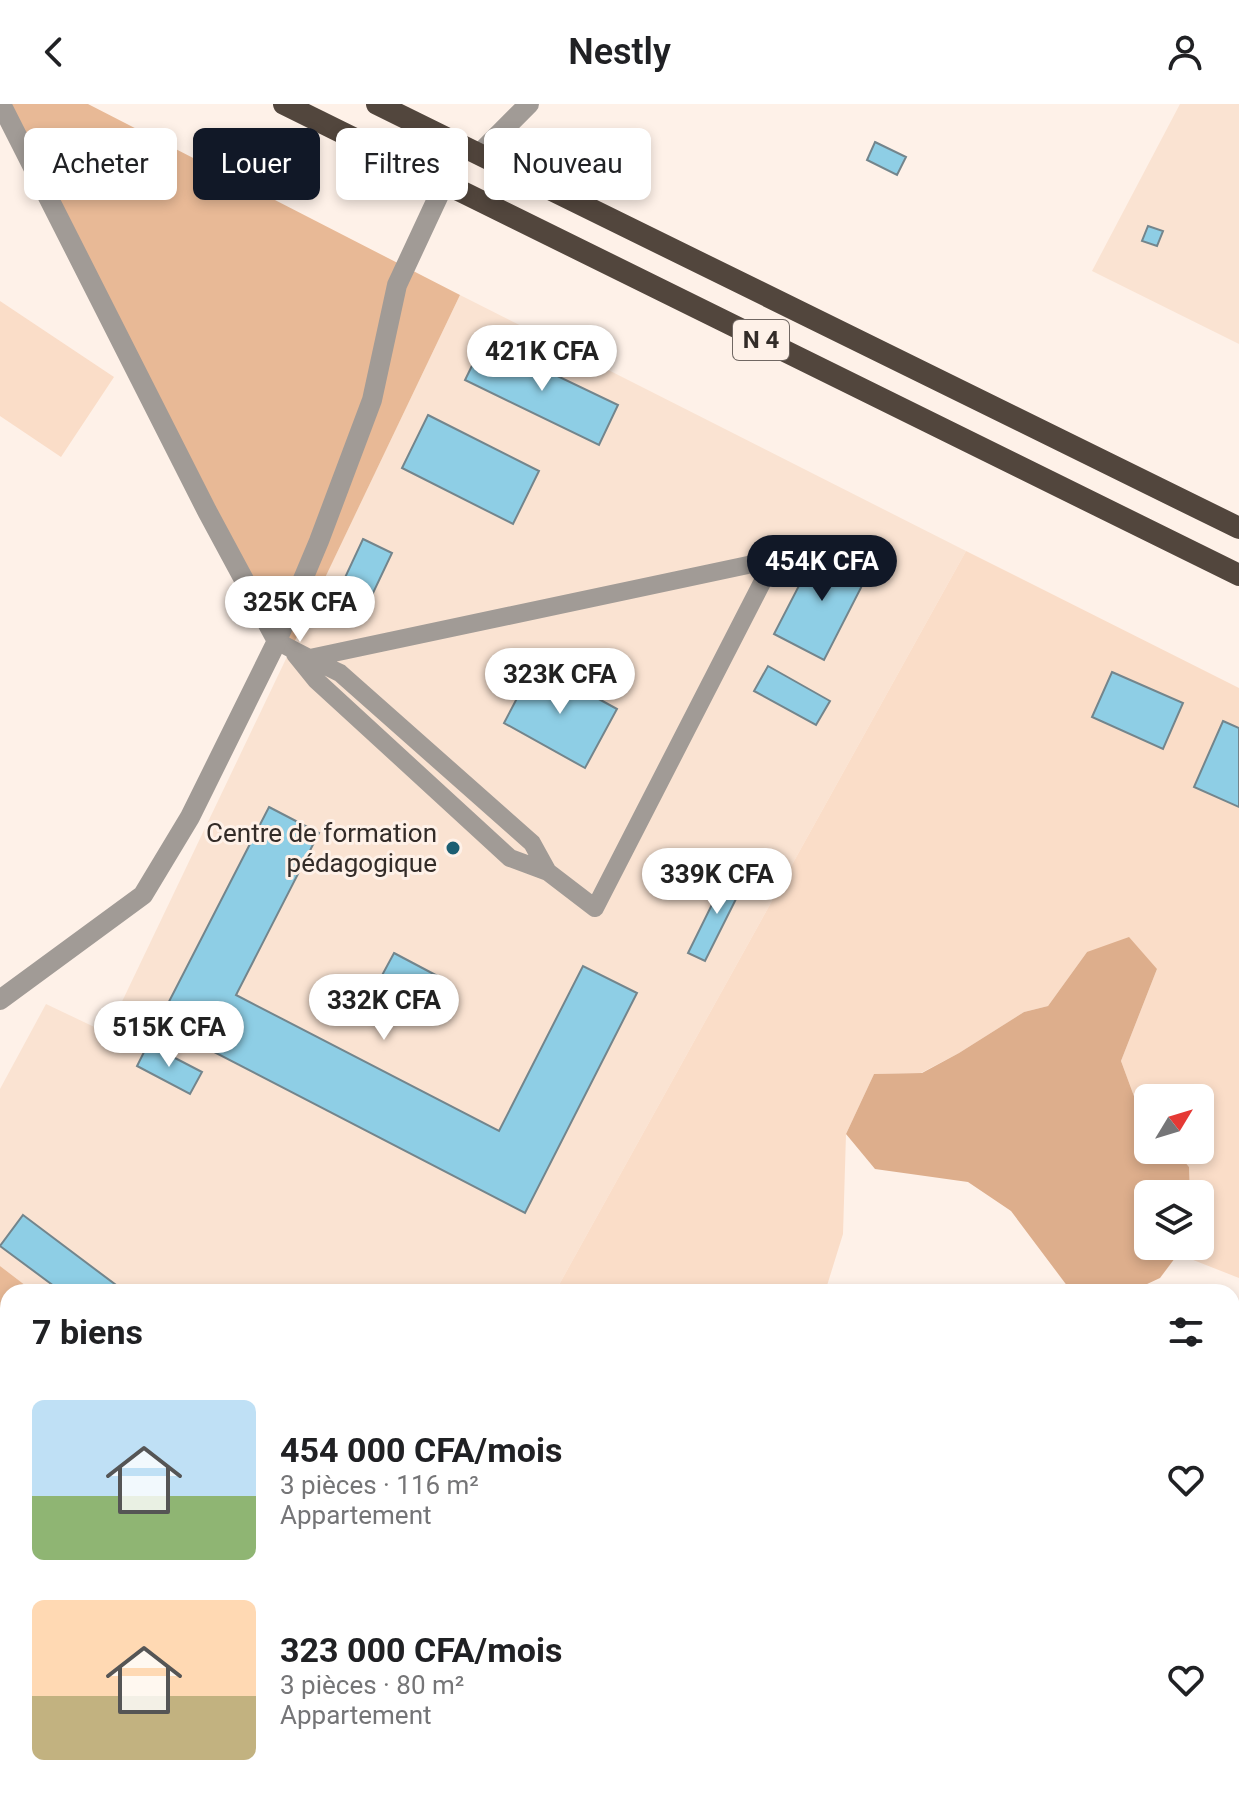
<!DOCTYPE html>
<html lang="fr">
<head>
<meta charset="utf-8">
<style>
  :root { --surface:#fff; --page:#f6f6f6; --text:#202124; --muted:#757577; --accent:#111827 }
  body { margin:0; font-family:Roboto,sans-serif; background:var(--page); color:var(--text); height:100vh; display:flex; flex-direction:column; font-size:30px; white-space:nowrap }
  * { box-sizing:border-box; margin:0 }
  p { font-size:26px; color:var(--muted) }
  .icon { flex:none; width:44px; height:44px; fill:none; stroke:currentColor; stroke-width:2; stroke-linecap:round; stroke-linejoin:round }
  .map { position:relative; flex:1; overflow:hidden }
  .sheet { position:absolute; left:0px; top:1180px; width:1240px; height:512px; display:flex; flex-direction:column; background:var(--surface); border-radius:24px 24px 0 0; box-shadow:0 4px 12px #0003 }
  .sheet>* { flex:none }
  .guide { position:absolute; left:24px; top:24px; width:800px; height:72px; display:flex; gap:16px }
  .needle { width:52px; rotate:52deg }
  .controls { position:absolute; left:1134px; top:980px; display:grid; gap:16px }
  .controls a { display:grid; place-items:center; width:80px; height:80px; border-radius:12px; background:var(--surface); box-shadow:0 4px 12px #0003; font-size:40px }
  .price { position:absolute; translate:-50% -68px; padding:0 18px; border-radius:28px; background:#fff; color:#222; font-size:26px; line-height:52px; filter:drop-shadow(0 2px 4px #0008) }
  .price::after { content:''; position:absolute; left:50%; top:48px; width:24px; height:18px; margin-left:-12px; background:inherit; clip-path:polygon(0 0,100% 0,50% 100%) }
  .price.on { background:var(--accent); color:#fff }
  ul { padding:0; list-style:none }
  li { display:flex; align-items:center; gap:24px; height:200px; padding:0 32px }
  li span { display:grid; place-items:center; flex:none; width:224px; height:160px; border-radius:12px; color:#555 }
  li>.icon { margin-inline-start:auto }
  span .icon { width:96px; height:96px; fill:#fffc; stroke-width:1 }
  li b { font-size:34px }
  h2 { display:flex; justify-content:space-between; align-items:center; height:96px; padding:0 32px; font-size:34px }
  .chip { padding:0 28px; border-radius:12px; background:var(--surface); box-shadow:0 4px 12px #0003; font-size:28px; line-height:72px }
  .chip.on { background:var(--accent); color:#fff }
  header { display:flex; justify-content:space-between; align-items:center; height:104px; padding:0 32px; background:var(--surface); font-size:36px; font-weight:600 }
  .map>svg:first-child { display:block }
  .built { fill:#fae3d2 }
  .green { fill:#faddc8 }
  .forest { fill:#e8b996 }
  .water { fill:#ddae8c }
  .building { fill:#8ecee5; stroke:#73858c; stroke-width:2 }
  .lines { fill:none; stroke-linecap:round; stroke-linejoin:round }
  .service { stroke:#a19b96; stroke-width:18 }
  .minor { stroke:#a19b96; stroke-width:20 }
  .trunk { stroke:#52463d; stroke-width:22 }
  .poi-dot { fill:#1c5e72; stroke:#fef1e8; stroke-width:3 }
  .labels { text-anchor:middle; dominant-baseline:central; stroke-width:6; stroke-linejoin:round; paint-order:stroke }
  .shield { fill:#fef1e8; stroke:#706762; stroke-width:2 }
  .shield-label { font-size:24px; font-weight:bold; fill:#332c28 }
  .poi-label { font-size:26px; fill:#332c28; stroke:#fef1e8; text-anchor:end }
</style>
</head>
<body>
<header><svg class="icon" aria-label="back" viewBox="0 0 24 24"><path d="M15 5l-7 7 7 7"/></svg>Nestly<svg class="icon" aria-label="person" viewBox="0 0 24 24"><circle cx="12" cy="8" r="4"/><path d="M4 21q1-7 8-7t8 7"/></svg></header>
<div class="map">
<svg width="1239" height="1692" viewBox="0 0 1239 1692">
  <rect width="100%" height="100%" fill="#fef1e8"/>
  <!-- built -->
  <path class="built" d="M1180,0h59v240l-147,-73z
    M460,191l506,256 -411,741h-521l-34,-26v-177l46,-85 61,29z
    M1239,1463v229h-114l4,-8h103v-208z"/>
  <!-- green -->
  <path class="green" d="M0,197l114,76 -53,80 -61,-41z
    M966,447l273,137v590l-61,-24 6,-8h16v-52h-10l-1,-27 -14,-17h25v-52h-52v21l-10,-12 -17,-46 36,-92 -70,-17 -39,54 -24,6 -65,41 -38,20 -47,1 -28,60 -3,100 -18,58h-270z"/>
  <!-- forest -->
  <path class="forest" d="M1,0h87l372,191 -169,354z
    M0,1162l34,26h-26v496h638l-7,8h-639z"/>
  <!-- water -->
  <path class="water" d="M1129,833l28,32 -36,92 17,46 10,12v31h27l14,17 1,27h-42v52h36l-24,32 -30,14h-44l-18,-5 -57,-76 -43,-29 -93,-13 -29,-35 28,-60 48,-1 37,-20 65,-41 24,-6 39,-54z"/>
  <!-- building -->
  <path class="building" d="M875,38l31,15 -9,18 -30,-15z
    M1148,122l15,5 -6,15 -15,-5z
    M484,237l134,64 -19,40 -134,-65z
    M428,311l111,56 -26,53 -111,-56z
    M363,435l29,14 -28,59 -29,-13z
    M820,441l49,27 -45,88 -50,-26z
    M535,560l82,45 -32,59 -81,-45z
    M768,562l62,35 -14,24 -62,-34z
    M1112,568l71,31 -20,46 -71,-32z
    M1223,617l16,7v79l-45,-20z
    M269,703l50,26 -83,162 263,136 84,-165 54,27 -112,220 -367,-190z
    M729,766l17,9 -41,82 -17,-8z
    M394,849l53,28 -21,39 -53,-28z
    M148,940l54,28 -12,22 -53,-28z
    M23,1111l93,70 -6,7h-48l-62,-46z
    M8,1425v35l-8,-4v-15z"/>
  <g class="lines">
    <!-- service -->
    <path class="service" d="M277,537c21,12 42,22 63,32l192,170 16,29 47,36 173,-337 -1,-7 -5,-2 -452,96
      M295,550l21,26 194,178 38,14
      M1232,1548l7,3"/>
    <!-- minor -->
    <path class="minor" d="M1,0l206,407 70,130
      M479,50l50,-50
      M0,896l143,-105 47,-78 87,-176 42,-100 53,-141 25,-115 48,-103
      M1232,1418l7,-14
      M0,1603l8,16
      M22,1684l2,8
      M1085,1692l4,-8"/>
    <!-- trunk -->
    <path class="trunk" d="M284,0l955,471
      M377,0l862,424"/>
  </g>
  <!-- markers -->
  <circle class="poi-dot" cx="453" cy="744" r="8"/>
  <g class="labels">
    <!-- shield labels -->
    <rect class="shield" x="733" y="216" width="56" height="40" rx="6"/>
    <g class="shield-label">
      <text x="761" y="236">N 4</text>
    </g>
    <!-- poi labels -->
    <g class="poi-label">
      <text x="437" y="729">Centre de formation<tspan x="437" dy="30">pédagogique</tspan></text>
    </g>
  </g>
</svg>
<div class="controls">
<a><svg class="needle" viewBox="-14 -14 28 28"><path d="M0-13l5 13h-10z" fill="#e53935"/><path d="M0 13l5-13h-10z" fill="#757577"/></svg></a>
<a><svg class="icon" aria-label="layers" viewBox="0 0 24 24"><path d="M12 4l9 5-9 5-9-5zM3 14l9 5 9-5"/></svg></a>
</div>
<b class="price" style="left:542px;top:289px">421K CFA</b>
<b class="price on" style="left:822px;top:499px">454K CFA</b>
<b class="price" style="left:300px;top:540px">325K CFA</b>
<b class="price" style="left:560px;top:612px">323K CFA</b>
<b class="price" style="left:717px;top:812px">339K CFA</b>
<b class="price" style="left:384px;top:938px">332K CFA</b>
<b class="price" style="left:169px;top:965px">515K CFA</b>
<div class="guide">
<a class="chip">Acheter</a>
<a class="chip on">Louer</a>
<a class="chip">Filtres</a>
<a class="chip">Nouveau</a>
</div>
<section class="sheet">
<h2>7 biens<svg class="icon" aria-label="filters" viewBox="0 0 24 24"><path d="M4 7h16M4 17h16"/><circle cx="9" cy="7" r="2"/><circle cx="15" cy="17" r="2"/></svg></h2>
<ul>
<li><span style="background:linear-gradient(#bfe0f5 60%,#8fb573 0)"><svg class="icon" aria-label="home" viewBox="0 0 24 24"><path d="M3 11l9-7 9 7M6 9v11h12V9"/></svg></span><div><b>454 000 CFA/mois</b><p>3 pièces · 116 m²</p><p>Appartement</p></div><svg class="icon" aria-label="heart" viewBox="0 0 24 24"><path d="M12 20l-8-8c-3-5 5-10 8-4 3-6 11-1 8 4z"/></svg></li>
<li><span style="background:linear-gradient(#ffd9b3 60%,#c2b280 0)"><svg class="icon" aria-label="home" viewBox="0 0 24 24"><path d="M3 11l9-7 9 7M6 9v11h12V9"/></svg></span><div><b>323 000 CFA/mois</b><p>3 pièces · 80 m²</p><p>Appartement</p></div><svg class="icon" aria-label="heart" viewBox="0 0 24 24"><path d="M12 20l-8-8c-3-5 5-10 8-4 3-6 11-1 8 4z"/></svg></li>
</ul>
</section>
</div>
</body>
</html>
